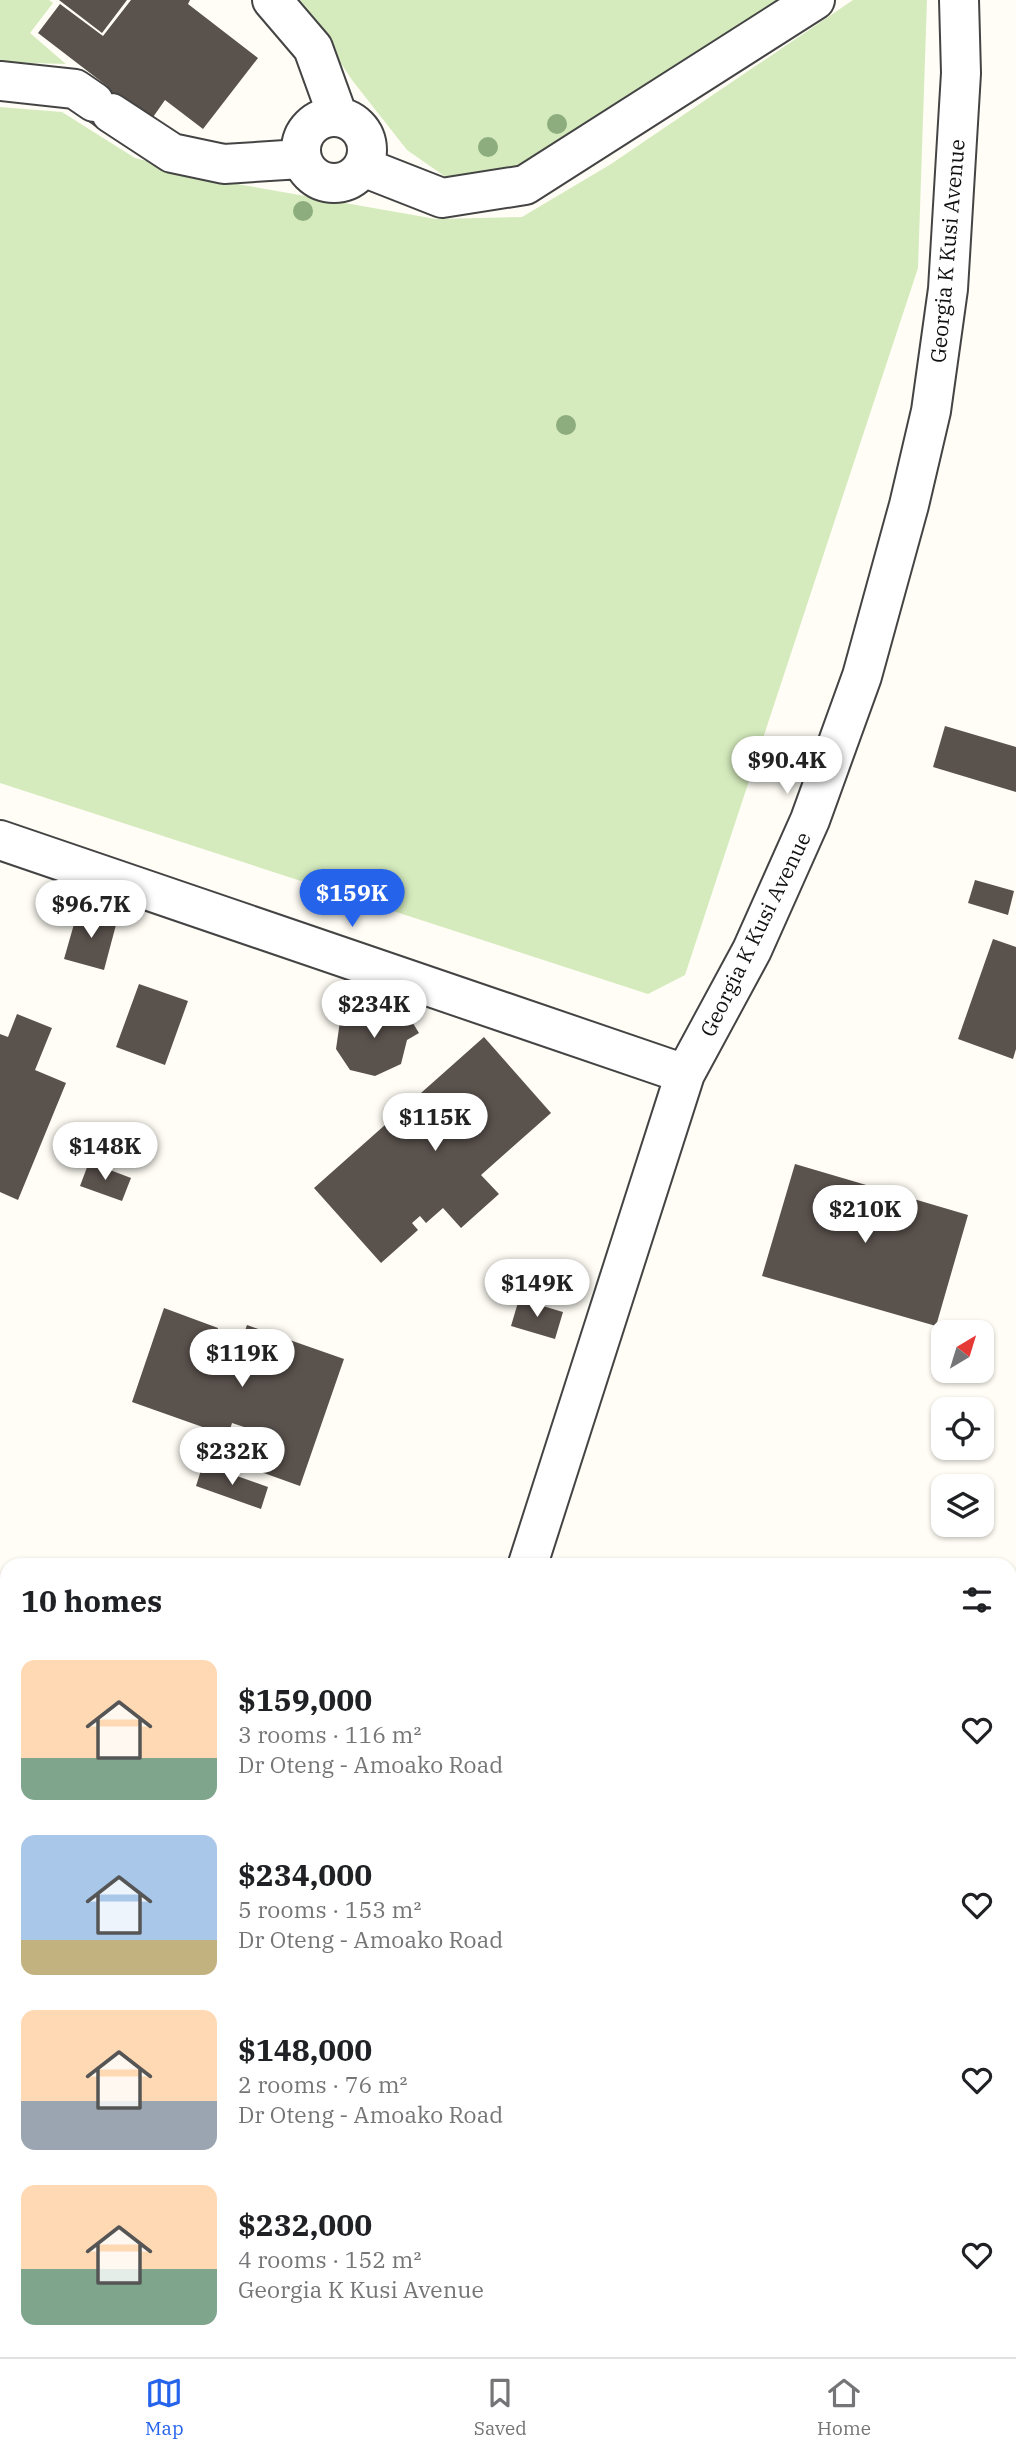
<!DOCTYPE html>
<html lang="en">
<head>
<meta charset="utf-8">
<style>
  :root { --surface:#fff; --page:#f6f6f6; --text:#202124; --muted:#757577; --line:#e0e0e0; --accent:#2563eb }
  body { margin:0; font-family:"IBM Plex Serif",serif; background:var(--page); color:var(--text); height:100vh; display:flex; flex-direction:column; font-size:26px; white-space:nowrap }
  * { box-sizing:border-box; margin:0 }
  p { font-size:23px; color:var(--muted) }
  .icon { flex:none; width:38px; height:38px; fill:none; stroke:currentColor; stroke-width:2; stroke-linecap:round; stroke-linejoin:round }
  .map { position:relative; flex:1; overflow:hidden }
  .details { position:absolute; left:0px; top:1558px; width:1017px; height:800px; display:flex; flex-direction:column; background:var(--surface); border-radius:21px 21px 0 0; box-shadow:0 2px 5px #0004 }
  .details>* { flex:none }
  .needle { width:46px; rotate:38deg }
  .controls { position:absolute; left:931px; top:1320px; display:grid; gap:14px }
  .controls a { display:grid; place-items:center; width:63px; height:63px; border-radius:14px; background:var(--surface); box-shadow:0 2px 5px #0004; font-size:35px }
  .price { position:absolute; translate:-50% -60px; padding:0 16px; border-radius:24px; background:#fff; color:#222; font-size:23px; line-height:46px; filter:drop-shadow(0 2px 4px #0008) }
  .price::after { content:''; position:absolute; left:50%; top:42px; width:21px; height:16px; margin-left:-10px; background:inherit; clip-path:polygon(0 0,100% 0,50% 100%) }
  .price.active { background:var(--accent); color:#fff }
  ul { padding:0; list-style:none }
  li { display:flex; align-items:center; gap:21px; height:175px; padding:0 21px }
  li span { display:grid; place-items:center; flex:none; width:196px; height:140px; border-radius:14px; color:#555 }
  li>.icon { margin-inline-start:auto }
  span .icon { width:84px; height:84px; fill:#fffc; stroke-width:1 }
  li b { font-size:30px }
  h2 { display:flex; justify-content:space-between; align-items:center; height:84px; padding:0 21px; font-size:30px }
  .tabs { display:flex; justify-content:space-around; align-items:center; height:98px; border-top:2px solid var(--line); background:var(--surface); font-size:19px; color:var(--muted) }
  .tabs a { display:grid; justify-items:center; gap:4px }
  .tabs .active { color:var(--accent) }
  .map>svg:first-child { display:block }
  .green { fill:#d5ebbd }
  .building { fill:#5a524d }
  .lines { fill:none; stroke-linecap:round; stroke-linejoin:round }
  .minor-casing { stroke:#444; stroke-width:42 }
  .minor { stroke:#fff; stroke-width:38 }
  .tree { fill:#8dad7f }
  .labels { text-anchor:middle; dominant-baseline:central; stroke-width:7; stroke-linejoin:round; paint-order:stroke }
  .street-label { font-size:21px; fill:#111; stroke:#fff }
</style>
</head>
<body>
<div class="map">
<svg width="1016" height="2357" viewBox="0 0 1016 2357">
  <rect width="100%" height="100%" fill="#fffdf5"/>
  <!-- green -->
  <path class="green" d="M0,0h49l4,3 -23,30 36,31 -66,-2z
    M299,0h482l-262,167 -69,13 -43,-30 -55,-70z
    M853,0h74l-9,268 -233,707 -37,19 -648,-211v-676l62,5 73,46 91,24 210,37 86,-2 89,-53z"/>
  <!-- building -->
  <path class="building" d="M59,0h68l-25,33z
    M131,0h59l-2,4 70,54 -55,71 -38,-29 -14,20 -29,-23 -24,32 -16,-12 25,-31 -69,-53 22,-29 43,32z
    M945,726l71,21v45l-83,-25z
    M975,880l39,11 -6,24 -40,-12z
    M78,910l39,11 -13,49 -40,-11z
    M993,939l23,8v102l-3,10 -55,-20z
    M139,984l49,17 -23,64 -49,-18z
    M362,1006l31,7 10,-6 16,26 -12,7 -6,24 -26,12 -25,-6 -14,-21 4,-28z
    M17,1014l35,14 -17,42 31,13 -48,117 -18,-8v-158l8,3z
    M484,1037l67,76 -70,62 18,19 -38,34 -18,-20 -17,15 -6,-7 -8,7 6,7 -37,33 -67,-75z
    M89,1162l42,16 -9,23 -42,-15z
    M795,1164l173,51 -32,111 -174,-50z
    M519,1299l44,13 -8,27 -44,-13z
    M164,1308l54,20 -3,9 25,8 7,-20 97,34 -44,127 -56,-20 12,-35 -24,-8 -4,13 -96,-34z
    M203,1464l65,23 -7,22 -65,-23z
    M3,1918l4,2v85l-7,-3v-77z"/>
  <g class="lines">
    <defs>
      <path id="minor" d="M272,0l41,48 25,69
        M0,81l75,8 19,13
        M111,113l61,40 52,11 77,-5
        M301 150a33 33 0 1 1 66 0a33 33 0 1 1-66 0Z
        M363,167l79,31 83,-13 290,-185
        M0,840l685,234
        M528,1564l157,-490 67,-124 58,-130 52,-144 47,-171 22,-94 17,-122 13,-216 -2,-73
        M0,2352l9,5
        M233,2357l3,-7"/>
    </defs>
    <!-- minor casing -->
    <use href="#minor" class="minor-casing"/>
    <!-- minor -->
    <use href="#minor" class="minor"/>
  </g>
  <!-- trees -->
  <g class="tree">
    <circle cx="557" cy="124" r="10"/>
    <circle cx="488" cy="147" r="10"/>
    <circle cx="303" cy="211" r="10"/>
    <circle cx="566" cy="425" r="10"/>
  </g>
  <g class="labels">
    <!-- street labels -->
    <g class="street-label">
      <text transform="translate(947 251) rotate(-85)">Georgia K Kusi Avenue</text>
      <text transform="translate(755 934) rotate(-64)">Georgia K Kusi Avenue</text>
    </g>
  </g>
</svg>
<div class="controls">
<a><svg class="needle" viewBox="-14 -14 28 28"><path d="M0-13l5 13h-10z" fill="#e53935"/><path d="M0 13l5-13h-10z" fill="#757577"/></svg></a>
<a><svg class="icon" aria-label="locate" viewBox="0 0 24 24"><circle cx="12" cy="12" r="6"/><path d="M12 2v4M12 18v4M2 12h4M18 12h4"/></svg></a>
<a><svg class="icon" aria-label="layers" viewBox="0 0 24 24"><path d="M12 4l9 5-9 5-9-5zM3 14l9 5 9-5"/></svg></a>
</div>
<b class="price" style="left:787px;top:796px">$90.4K</b>
<b class="price active" style="left:352px;top:929px">$159K</b>
<b class="price" style="left:91px;top:940px">$96.7K</b>
<b class="price" style="left:374px;top:1040px">$234K</b>
<b class="price" style="left:435px;top:1153px">$115K</b>
<b class="price" style="left:105px;top:1182px">$148K</b>
<b class="price" style="left:865px;top:1245px">$210K</b>
<b class="price" style="left:537px;top:1319px">$149K</b>
<b class="price" style="left:242px;top:1389px">$119K</b>
<b class="price" style="left:232px;top:1487px">$232K</b>
<section class="details">
<h2>10 homes<svg class="icon" aria-label="filters" viewBox="0 0 24 24"><path d="M4 7h16M4 17h16"/><circle cx="9" cy="7" r="2"/><circle cx="15" cy="17" r="2"/></svg></h2>
<ul>
<li><span style="background:linear-gradient(#ffd9b3 70%,#7fa58c 0)"><svg class="icon" aria-label="home" viewBox="0 0 24 24"><path d="M3 11l9-7 9 7M6 9v11h12V9"/></svg></span><div><b>$159,000</b><p>3 rooms · 116 m²</p><p>Dr Oteng - Amoako Road</p></div><svg class="icon" aria-label="heart" viewBox="0 0 24 24"><path d="M12 20l-8-8c-3-5 5-10 8-4 3-6 11-1 8 4z"/></svg></li>
<li><span style="background:linear-gradient(#a9c7e8 75%,#c2b280 0)"><svg class="icon" aria-label="home" viewBox="0 0 24 24"><path d="M3 11l9-7 9 7M6 9v11h12V9"/></svg></span><div><b>$234,000</b><p>5 rooms · 153 m²</p><p>Dr Oteng - Amoako Road</p></div><svg class="icon" aria-label="heart" viewBox="0 0 24 24"><path d="M12 20l-8-8c-3-5 5-10 8-4 3-6 11-1 8 4z"/></svg></li>
<li><span style="background:linear-gradient(#ffd9b3 65%,#9aa5b1 0)"><svg class="icon" aria-label="home" viewBox="0 0 24 24"><path d="M3 11l9-7 9 7M6 9v11h12V9"/></svg></span><div><b>$148,000</b><p>2 rooms · 76 m²</p><p>Dr Oteng - Amoako Road</p></div><svg class="icon" aria-label="heart" viewBox="0 0 24 24"><path d="M12 20l-8-8c-3-5 5-10 8-4 3-6 11-1 8 4z"/></svg></li>
<li><span style="background:linear-gradient(#ffd9b3 60%,#7fa58c 0)"><svg class="icon" aria-label="home" viewBox="0 0 24 24"><path d="M3 11l9-7 9 7M6 9v11h12V9"/></svg></span><div><b>$232,000</b><p>4 rooms · 152 m²</p><p>Georgia K Kusi Avenue</p></div><svg class="icon" aria-label="heart" viewBox="0 0 24 24"><path d="M12 20l-8-8c-3-5 5-10 8-4 3-6 11-1 8 4z"/></svg></li>
</ul>
</section>
</div>
<nav class="tabs">
<a class="active"><svg class="icon" aria-label="map" viewBox="0 0 24 24"><path d="M3 6l6-2 6 2 6-2v14l-6 2-6-2-6 2zM9 4v14M15 6v14"/></svg>Map</a>
<a><svg class="icon" aria-label="saved" viewBox="0 0 24 24"><path d="M7 4h10v16l-5-4-5 4z"/></svg>Saved</a>
<a><svg class="icon" aria-label="home" viewBox="0 0 24 24"><path d="M3 11l9-7 9 7M6 9v11h12V9"/></svg>Home</a>
</nav>
</body>
</html>
